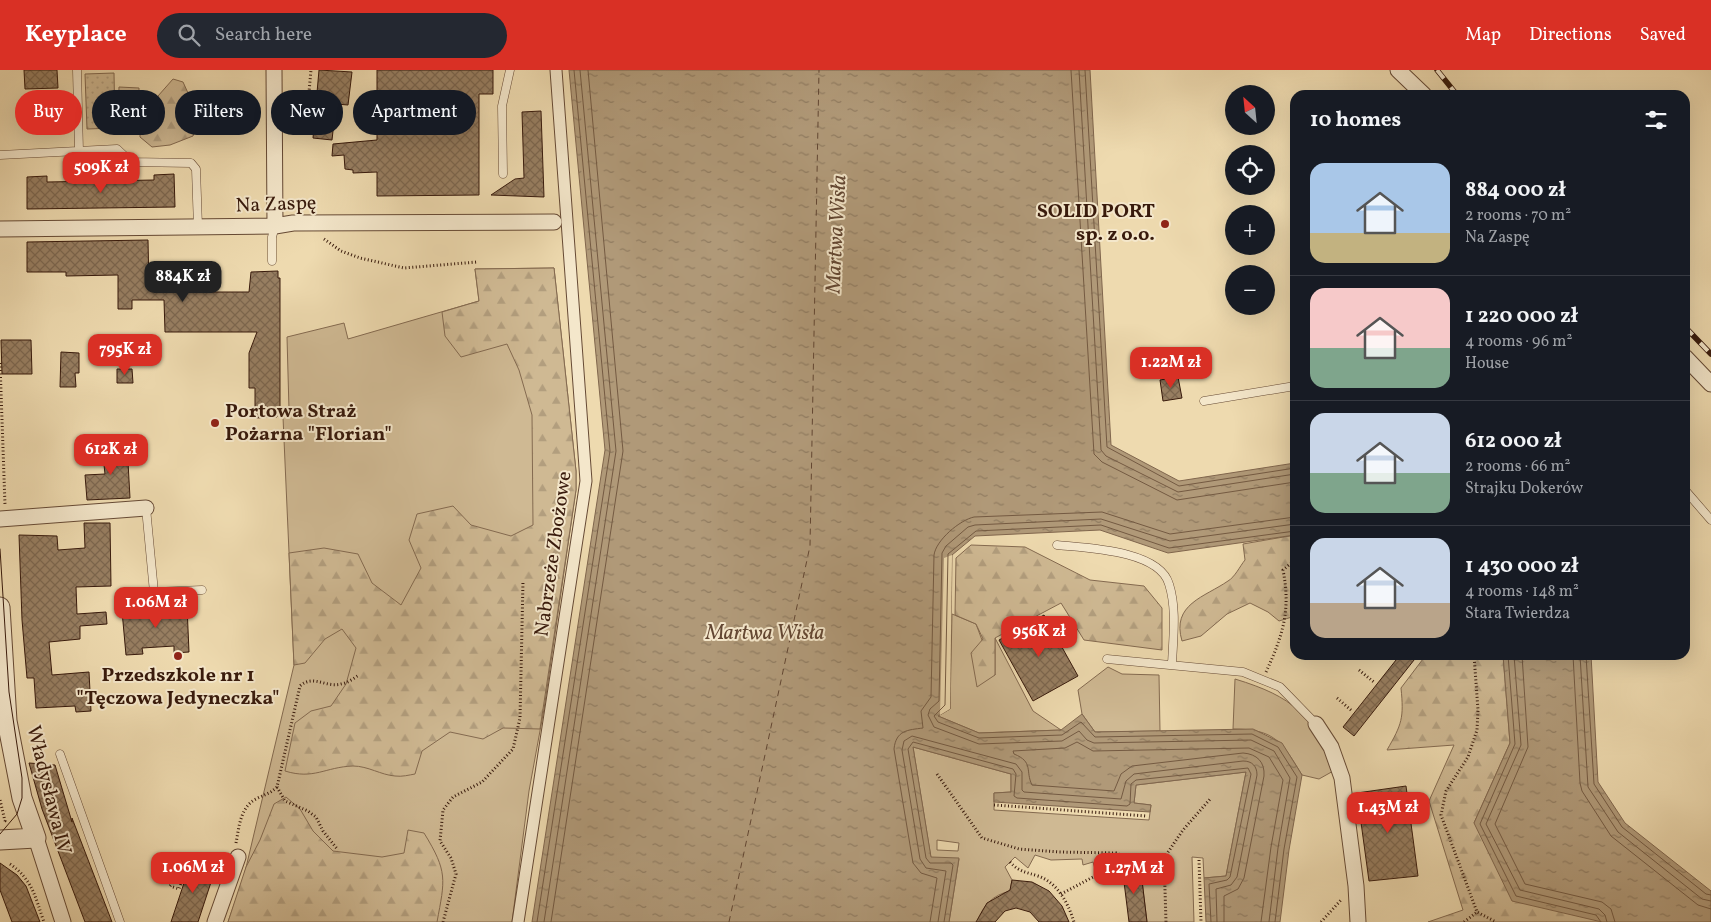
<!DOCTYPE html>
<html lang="en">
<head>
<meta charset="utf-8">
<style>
  :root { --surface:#171b24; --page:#242831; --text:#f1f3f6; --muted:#9ea1a6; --line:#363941; --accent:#d93025 }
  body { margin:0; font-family:Vollkorn,serif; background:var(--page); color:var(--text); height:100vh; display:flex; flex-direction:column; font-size:19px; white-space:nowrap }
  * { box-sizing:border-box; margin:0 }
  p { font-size:16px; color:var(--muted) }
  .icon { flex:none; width:28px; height:28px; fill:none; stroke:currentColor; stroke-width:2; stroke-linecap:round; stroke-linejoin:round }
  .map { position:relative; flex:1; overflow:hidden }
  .details { position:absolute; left:1290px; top:20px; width:400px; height:570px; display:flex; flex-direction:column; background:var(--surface); border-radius:15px; box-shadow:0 5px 20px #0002 }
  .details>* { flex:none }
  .banner { position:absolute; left:15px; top:20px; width:475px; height:45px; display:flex; gap:10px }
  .needle { width:32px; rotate:333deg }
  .tools { position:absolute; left:1225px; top:15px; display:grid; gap:10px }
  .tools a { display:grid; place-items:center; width:50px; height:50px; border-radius:50%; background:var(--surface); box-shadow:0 5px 20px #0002; font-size:25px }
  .price { position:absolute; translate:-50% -42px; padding:0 11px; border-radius:10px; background:var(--accent); color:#fff; font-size:16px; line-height:32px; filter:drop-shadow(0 1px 2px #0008) }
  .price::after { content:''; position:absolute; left:50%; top:30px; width:15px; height:11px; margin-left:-8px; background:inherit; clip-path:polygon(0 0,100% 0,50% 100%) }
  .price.on { background:#222; color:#fff }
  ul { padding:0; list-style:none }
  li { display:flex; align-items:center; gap:15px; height:125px; padding:0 20px }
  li+li { border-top:1px solid var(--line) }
  li span { display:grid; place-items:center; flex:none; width:140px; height:100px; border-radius:15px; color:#555 }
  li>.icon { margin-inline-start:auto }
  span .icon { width:60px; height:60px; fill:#fffc; stroke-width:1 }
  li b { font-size:21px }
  h2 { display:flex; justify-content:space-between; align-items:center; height:60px; padding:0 20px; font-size:21px }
  .tag { padding:0 18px; border-radius:22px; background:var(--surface); box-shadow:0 5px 20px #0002; font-size:18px; line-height:45px }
  .tag.on { background:var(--accent); color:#fff }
  header { display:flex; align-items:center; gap:30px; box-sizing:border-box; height:70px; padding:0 25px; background:var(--accent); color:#fff }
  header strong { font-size:24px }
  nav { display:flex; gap:28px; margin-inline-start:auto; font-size:18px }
  .search { width:350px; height:45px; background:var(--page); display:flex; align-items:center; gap:12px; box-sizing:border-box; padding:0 18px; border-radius:28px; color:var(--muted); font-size:19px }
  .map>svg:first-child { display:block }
  .grass { fill:#cfb993; stroke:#846a50; fill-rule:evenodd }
  .forest { fill:url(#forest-firs); stroke:#846a50 }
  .park { fill:url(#park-dots); stroke:#846a50 }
  .water { fill:url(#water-ripples); stroke:#80664d }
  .pier { fill:#eedaaf }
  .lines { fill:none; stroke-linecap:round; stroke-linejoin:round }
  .shore { stroke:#745a42; stroke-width:1 }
  .ferry { stroke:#624632; stroke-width:1; stroke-dasharray:6 5; stroke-linecap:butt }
  .building { fill:url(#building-cross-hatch); stroke:#381a0c }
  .service-casing { stroke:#664a35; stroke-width:9 }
  .pedestrian-casing { stroke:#664a35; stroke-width:13 }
  .minor-casing { stroke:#664a35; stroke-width:17 }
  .tertiary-casing { stroke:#664a35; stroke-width:21 }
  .path { stroke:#381a0c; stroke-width:3; stroke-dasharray:1 2.5; stroke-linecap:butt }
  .service { stroke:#f4e7cb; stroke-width:8 }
  .pedestrian { stroke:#f4e7cb; stroke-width:11 }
  .minor { stroke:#f4e7cb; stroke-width:15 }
  .tertiary { stroke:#f4e7cb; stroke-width:19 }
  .tram { stroke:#381a0c; stroke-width:1 }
  .rail-casing { stroke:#381a0c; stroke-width:5.5 }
  .rail { stroke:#f4e7cb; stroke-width:4; stroke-dasharray:11; stroke-linecap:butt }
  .poi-dot { fill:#8f2418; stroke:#f4e7cb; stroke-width:2 }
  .labels { text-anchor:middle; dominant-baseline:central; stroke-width:4; stroke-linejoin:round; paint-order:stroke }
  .street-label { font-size:20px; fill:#381a0c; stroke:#f4e7cb }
  .poi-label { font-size:20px; font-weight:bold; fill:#381a0c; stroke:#f4e7cb; text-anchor:end }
  .water-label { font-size:21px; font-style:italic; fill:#624632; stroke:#f4e7cb }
</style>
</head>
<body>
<header>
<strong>Keyplace</strong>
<div class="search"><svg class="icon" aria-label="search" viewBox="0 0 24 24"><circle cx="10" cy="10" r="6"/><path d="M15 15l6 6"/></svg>Search here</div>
<nav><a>Map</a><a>Directions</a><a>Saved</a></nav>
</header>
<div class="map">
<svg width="1711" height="852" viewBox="0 0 1711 852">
  <defs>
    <pattern id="forest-firs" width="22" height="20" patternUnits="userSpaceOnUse" patternTransform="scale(1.25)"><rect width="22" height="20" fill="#cfb993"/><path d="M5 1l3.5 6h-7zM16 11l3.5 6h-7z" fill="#b29e7e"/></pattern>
    <pattern id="park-dots" width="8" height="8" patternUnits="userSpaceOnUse" patternTransform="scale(1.25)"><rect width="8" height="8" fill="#cfb993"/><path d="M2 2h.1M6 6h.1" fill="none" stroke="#b29e7e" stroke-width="1.8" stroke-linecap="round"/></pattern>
    <pattern id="water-ripples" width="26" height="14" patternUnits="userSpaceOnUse" patternTransform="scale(1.25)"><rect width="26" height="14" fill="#b09978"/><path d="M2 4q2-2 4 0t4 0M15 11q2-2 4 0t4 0" fill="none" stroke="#907c61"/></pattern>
    <pattern id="building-cross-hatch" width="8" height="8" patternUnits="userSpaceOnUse" patternTransform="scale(1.25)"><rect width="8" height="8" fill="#977e61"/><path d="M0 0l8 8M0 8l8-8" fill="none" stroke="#7c664e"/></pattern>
  </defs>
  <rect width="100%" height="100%" fill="#eedaaf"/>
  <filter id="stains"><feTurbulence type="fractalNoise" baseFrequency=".004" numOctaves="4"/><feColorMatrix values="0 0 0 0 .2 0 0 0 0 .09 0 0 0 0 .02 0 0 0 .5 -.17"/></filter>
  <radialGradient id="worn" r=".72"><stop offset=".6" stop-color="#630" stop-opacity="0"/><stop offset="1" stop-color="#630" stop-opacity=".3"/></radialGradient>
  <!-- grass -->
  <path class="grass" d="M119,17l20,1v31h-21z
    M554,198l22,203v19l-32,219 -15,82 -17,131h-284l16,-46 50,-211 -11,-248 6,-7 -2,-73 57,-14 4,16 131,-38 -4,-32z
    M952,544l24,10 19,51v-37l38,73 28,19 -82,3 -41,-17 12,-7z
    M1108,597l14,7 37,1 1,56 -65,1 -13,-18 -4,-24z
    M1235,609c59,18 76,35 100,91l-16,9 -17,-4c-20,-33 -27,-46 -69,-46z
    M913,677l98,27v18l-17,1v17l155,10 2,-15 -17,-2 2,-18 110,-13 -20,104 -22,2 -1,-20 -11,-1 2,65h-47l-6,-49 -12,-15 -33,14 -3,-10 -10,3 -1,-6 -31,1 -16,-5 -7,13 -13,-11 -10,10 7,13 -2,11c-17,4 -27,14 -33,31h-28l10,-63 -28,-1zM937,770l22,3 -1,8 -21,-1z"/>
  <!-- forest -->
  <path class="forest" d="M173,9l10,3 5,11 10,7 3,14 -8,22 -23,9 -18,2 -12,-10v-9l11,-12 7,-20z
    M554,198l22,203v19l-36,239 -37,-1 -20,11 -33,-7 -28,19 -7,23c-6,1 -13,3 -20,2 -14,-1 -27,-10 -42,-10 -28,1 -39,14 -68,5l10,-48 16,-12 20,-5 15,-22 10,-36 -14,-19 -17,10 -20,24 -11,2 -5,-112 35,-5 34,6 14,29 29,22 20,-37 -12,-28 8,-26 36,-8 18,19 40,11 22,-11 -1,-110 -13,-45 -12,-26 -46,13 -16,-21 -3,-24 37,-11 -4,-32z
    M1295,465v81l-16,5 -11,-9 -18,-9 -23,11 -26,22 -19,5c-11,-37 23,-44 46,-60 7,-4 12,-15 17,-21l-2,-16z
    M971,475l54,2 65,33 54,6 18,22v42l-78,-10 -23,-37 -66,35v37l-18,12 -6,-34 12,-14 -7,-15 -21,-9 1,-57z
    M1426,585h77l7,88 -36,80 128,99h-174l35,-12 -34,-109 25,-56 -67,5c15,-26 17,-32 14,-62z
    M286,727l14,12 13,22 20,20 49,6 22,-4 4,-23 16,3c24,39 21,46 13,89h-209l18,-55 14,-27 14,-36z"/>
  <!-- park -->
  <path class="park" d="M114,3l1,55 -28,1 -2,-55z"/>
  <!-- water -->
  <path class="water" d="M569,0h521l21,375 68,36 116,-18v72l-127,18 -68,-23 -125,6 -23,19 -2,154 -12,7 41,17 82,-3 21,-16 13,18 158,-3 29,14 20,32 -13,75 -9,72h-74l-2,-44 22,-2 20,-104 -110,13 -2,18 17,2 -1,7 -156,-10v-9l17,-1v-18l-98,-27 18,110 28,1 -10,64h-417l73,-472z
    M1503,585h88l7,127 27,41 86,68v31h-109l-90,-21 -38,-78 36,-80z"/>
  <!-- pier -->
  <path class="pier" d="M952,485l-2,154 -10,6 4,-157z"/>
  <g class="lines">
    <!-- shore -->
    <path class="shore" d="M1071,0l23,384 8,8 75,38 118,-18
      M1079,0l22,380 5,6 72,36 117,-18
      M1085,0l22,377 72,39 116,-18
      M1508,585l7,89 -35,80 36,72 80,19 5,7
      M1514,585l7,90 -35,79 34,66 79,19 6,6 2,7
      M1522,585l6,92 -33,77 30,60 77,18 9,7 4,13
      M1573,585l7,128 2,8 29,45 87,69 13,4
      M1580,585l8,132 30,45 84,67 9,2
      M1586,585l8,129 28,43 84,67 5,1
      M537,852l73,-471 -36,-381
      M544,852l72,-471 -36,-381
      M551,852l72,-471 -35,-381
      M930,852l7,-44 -16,-5 -8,-10 -19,-114c2,-19 14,-19 29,-21l-2,-17 10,-14 3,-142c2,-15 26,-35 40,-38l128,-5 68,22 125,-17
      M938,852l8,-51 -20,-3 -6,-9 -18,-109 2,-9 8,-5 104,28 6,8v18l2,2 97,7 5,-18 8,-7 109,-13c9,0 14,5 14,14l-20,102 -6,8 -15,4 1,33
      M944,852l9,-57 -2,-2h-21l-4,-5 -18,-109 5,-7 100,27 3,5 -2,22 3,2 110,8 3,-2 1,-20 5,-4 112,-12 3,6 -21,103 -3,3 -18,4 2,38
      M1224,852v-26l14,-7 6,-11 20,-102c1,-14 -7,-22 -21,-23l-111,13 -11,8 -7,17 -82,-6c-7,-14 2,-23 -18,-31l-1,-3 52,-3 12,-6 16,9 156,-3 20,9 14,23 -12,67 -10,75
      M1269,852l9,-74 12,-70 -16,-27 -23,-11 -157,3 -7,-3 -8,-9 -17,10 -83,3 -45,-17 -6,-12 2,-6 9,-8 3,-148 4,-7 22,-19 7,-2 126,-6 69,22 125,-17
      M1275,852l9,-73 13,-72 -19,-30 -26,-13 -157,3 -14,-15 -19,13 -83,3 -41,-16 -4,-6 11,-11 3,-151 28,-23 125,-6 68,23 126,-17"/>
    <!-- ferry -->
    <path class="ferry" d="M729,852l81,-376 9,-476"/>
  </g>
  <!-- building -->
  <path class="building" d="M24,0h33l1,18 -33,1z
    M319,0l33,2 -4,33 -12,-1 -4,36 -19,-2z
    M377,0h116v24h-14v101l-102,1v-24l-24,1v-3l-8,-1 -1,-14 -12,1 1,-12 44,-4z
    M541,41l3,86 -53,-2 24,-16 9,-1 -2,-66z
    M174,104l1,33 -148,2v-32l20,-1v6l107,-2v-5z
    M148,170l1,47 15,1v4h85l2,-20 27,-1v7h2v132h-3v7l-22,1v-30h-6v-35l8,-21h-92l-1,-32h-32v9h-14v-34l-52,1v-4h-39v-30z
    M1,270h30l1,34h-30z
    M61,282l18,1v20h-4l1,14h-16z
    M117,299h15l1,14h-16z
    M1178,307l4,21 -19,3 -3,-21z
    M127,374l3,54 -43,2 -2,-25 20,-1 -3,-28z
    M84,453h26l1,63 -35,1 1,27 29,-2 1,12 -27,2v13l-31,3 3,33 37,-3 2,39 -15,1 -1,-6 -39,2 -2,-30h-7l-5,-58 -3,-85 38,1 1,14 27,-2z
    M165,536l1,2 21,-2 2,46 -15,1v-7l-32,2 1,6 -17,1 -4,-44z
    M1044,545l34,61 -45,25 -34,-61z
    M1400,585h18l-64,81 -11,-9z
    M29,693l26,2 17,57v-4l40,104h-27l-43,-113z
    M1406,716l12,90 -49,5 -12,-88z
    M191,792l24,8 -17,52h-27z
    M0,793l17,12 9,11 14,36h-28l-12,-32z
    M1135,798l6,4 6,50h-18l-5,-40 -6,-9z
    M1012,810l20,2 17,9 13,15 7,16h-30l-9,-10 -14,-4 -11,3 -10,11h-19l11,-19 23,-13z"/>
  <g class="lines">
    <defs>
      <path id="service" d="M77,0l2,81
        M0,85l117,-6 14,13 60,1 5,6 2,58
        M503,104l-1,-68 8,-36
        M272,191v-24l3,-11
        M1204,331l91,-15
        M1685,420l26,30
        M146,438l8,84 48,-2
        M1057,475c29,3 102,5 112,39 8,25 4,54 3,81
        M1107,589l136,13 37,15 36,37
        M60,684l60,168"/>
      <path id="pedestrian" d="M518,852l68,-441 -30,-411"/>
      <path id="minor" d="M274,0l1,156
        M1398,0l26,25
        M0,159l275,-3 18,-3 261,-1
        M1685,287l26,27
        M0,449l146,-11
        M1316,654l15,23 11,31 14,108 2,36
        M36,768l27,84
        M215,852l23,-65"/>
      <path id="tertiary" d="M0,537l7,114 15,77 14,40 -36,2"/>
    </defs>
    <!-- service casing -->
    <use href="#service" class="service-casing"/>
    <!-- pedestrian casing -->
    <use href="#pedestrian" class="pedestrian-casing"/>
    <!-- minor casing -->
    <use href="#minor" class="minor-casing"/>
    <!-- tertiary casing -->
    <use href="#tertiary" class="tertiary-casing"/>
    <!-- path -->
    <path class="path" d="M307,44l4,-44
      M324,169l17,12 19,7 44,10 73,-6
      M0,293l5,142
      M1474,585l4,55 -1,20 -9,27 -22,34 -5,24 36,97 19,10
      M1359,600l16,13
      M1266,602c17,-37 25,-62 17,-102l12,-10
      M1337,628l15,13
      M937,704l45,64 37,11 40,3 57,1 13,5
      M277,717l8,14 23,10 8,6 7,14 15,19
      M0,730l5,21 -2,1
      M994,735l152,11
      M236,773c3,-15 4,-36 20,-44 7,-4 14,-5 21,-12l23,-101c13,-12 26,2 41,-2 7,-1 13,-6 18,-9
      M1164,788l19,-28 28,-32
      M1199,790l2,62
      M1010,792c9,10 16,10 28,14 20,7 30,27 36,46
      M10,794c23,16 25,33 34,58
      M170,816l15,-19
      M173,817l6,2 10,-29 30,10
      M1061,824l68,-36 17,-2 18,2 2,64
      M443,852l13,-48 -5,-16 -11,-17 3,-31 10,-13 29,-15 31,-33 7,-31 3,-137
      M1321,852l20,-22
      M1464,852l13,-10"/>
    <!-- service -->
    <use href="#service" class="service"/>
    <!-- pedestrian -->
    <use href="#pedestrian" class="pedestrian"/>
    <!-- minor -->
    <use href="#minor" class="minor"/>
    <!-- tertiary -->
    <use href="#tertiary" class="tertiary"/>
    <!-- tram -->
    <path class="tram" d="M0,479l9,143 13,86v20l-5,16 -17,20"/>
    <defs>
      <path id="rail" d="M1437,0l20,25
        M1685,257l26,27"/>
    </defs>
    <!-- rail casing -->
    <use href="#rail" class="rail-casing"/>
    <!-- rail -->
    <use href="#rail" class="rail"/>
  </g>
  <!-- markers -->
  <g class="poi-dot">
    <circle cx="1165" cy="154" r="5"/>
    <circle cx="215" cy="353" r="5"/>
    <circle cx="178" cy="586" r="5"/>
  </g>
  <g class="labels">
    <!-- street labels -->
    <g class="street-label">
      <text transform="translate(276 135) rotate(-2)">Na Zaspę</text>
      <text transform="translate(554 484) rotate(-82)">Nabrzeże Zbożowe</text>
      <text transform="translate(48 720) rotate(76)">Władysława IV</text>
    </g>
    <!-- poi labels -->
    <g class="poi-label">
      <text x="1155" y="142">SOLID PORT<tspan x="1155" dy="23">sp. z o.o.</tspan></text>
      <text x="225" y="342" text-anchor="start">Portowa Straż<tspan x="225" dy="23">Pożarna "Florian"</tspan></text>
      <text x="178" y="606" text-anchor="middle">Przedszkole nr 1<tspan x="178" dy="23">"Tęczowa Jedyneczka"</tspan></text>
    </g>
    <!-- water labels -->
    <g class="water-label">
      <text transform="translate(837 164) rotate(-87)">Martwa Wisła</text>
      <text x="765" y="563">Martwa Wisła</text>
    </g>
  </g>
  <rect width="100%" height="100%" filter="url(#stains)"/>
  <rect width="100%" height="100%" fill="url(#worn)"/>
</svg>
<div class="tools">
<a><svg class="needle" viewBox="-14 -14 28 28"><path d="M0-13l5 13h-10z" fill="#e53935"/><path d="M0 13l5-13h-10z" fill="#9ea1a6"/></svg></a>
<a><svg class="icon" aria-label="locate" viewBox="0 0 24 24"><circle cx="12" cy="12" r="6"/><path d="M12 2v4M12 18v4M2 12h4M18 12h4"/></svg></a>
<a>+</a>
<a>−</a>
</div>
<b class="price" style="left:101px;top:124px">509K zł</b>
<b class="price on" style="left:183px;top:233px">884K zł</b>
<b class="price" style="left:125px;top:306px">795K zł</b>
<b class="price" style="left:1171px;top:319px">1.22M zł</b>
<b class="price" style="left:111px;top:406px">612K zł</b>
<b class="price" style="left:156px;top:559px">1.06M zł</b>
<b class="price" style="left:1039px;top:588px">956K zł</b>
<b class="price" style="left:1388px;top:764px">1.43M zł</b>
<b class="price" style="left:193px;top:824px">1.06M zł</b>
<b class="price" style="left:1134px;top:825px">1.27M zł</b>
<div class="banner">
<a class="tag on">Buy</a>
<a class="tag">Rent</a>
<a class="tag">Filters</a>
<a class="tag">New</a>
<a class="tag">Apartment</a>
</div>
<section class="details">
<h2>10 homes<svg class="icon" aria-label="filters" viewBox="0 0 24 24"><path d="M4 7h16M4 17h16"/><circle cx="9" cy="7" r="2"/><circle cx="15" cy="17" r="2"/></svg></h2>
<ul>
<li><span style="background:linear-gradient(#a9c7e8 70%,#c2b280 0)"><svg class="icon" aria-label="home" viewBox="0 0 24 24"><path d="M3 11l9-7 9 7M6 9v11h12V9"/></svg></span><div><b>884 000 zł</b><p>2 rooms · 70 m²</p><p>Na Zaspę</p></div></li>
<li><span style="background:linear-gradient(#f6c9c9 60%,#7fa58c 0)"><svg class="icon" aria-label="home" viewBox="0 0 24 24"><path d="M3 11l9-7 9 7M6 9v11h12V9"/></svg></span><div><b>1 220 000 zł</b><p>4 rooms · 96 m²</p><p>House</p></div></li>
<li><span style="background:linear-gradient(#c9d6e8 60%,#7fa58c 0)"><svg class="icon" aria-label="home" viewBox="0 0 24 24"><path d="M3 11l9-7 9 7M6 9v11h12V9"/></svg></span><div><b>612 000 zł</b><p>2 rooms · 66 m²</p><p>Strajku Dokerów</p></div></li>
<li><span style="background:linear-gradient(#c9d6e8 65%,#b9a48a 0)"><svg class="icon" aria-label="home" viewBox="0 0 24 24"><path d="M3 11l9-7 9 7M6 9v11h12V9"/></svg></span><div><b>1 430 000 zł</b><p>4 rooms · 148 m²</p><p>Stara Twierdza</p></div></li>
</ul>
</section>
</div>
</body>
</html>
